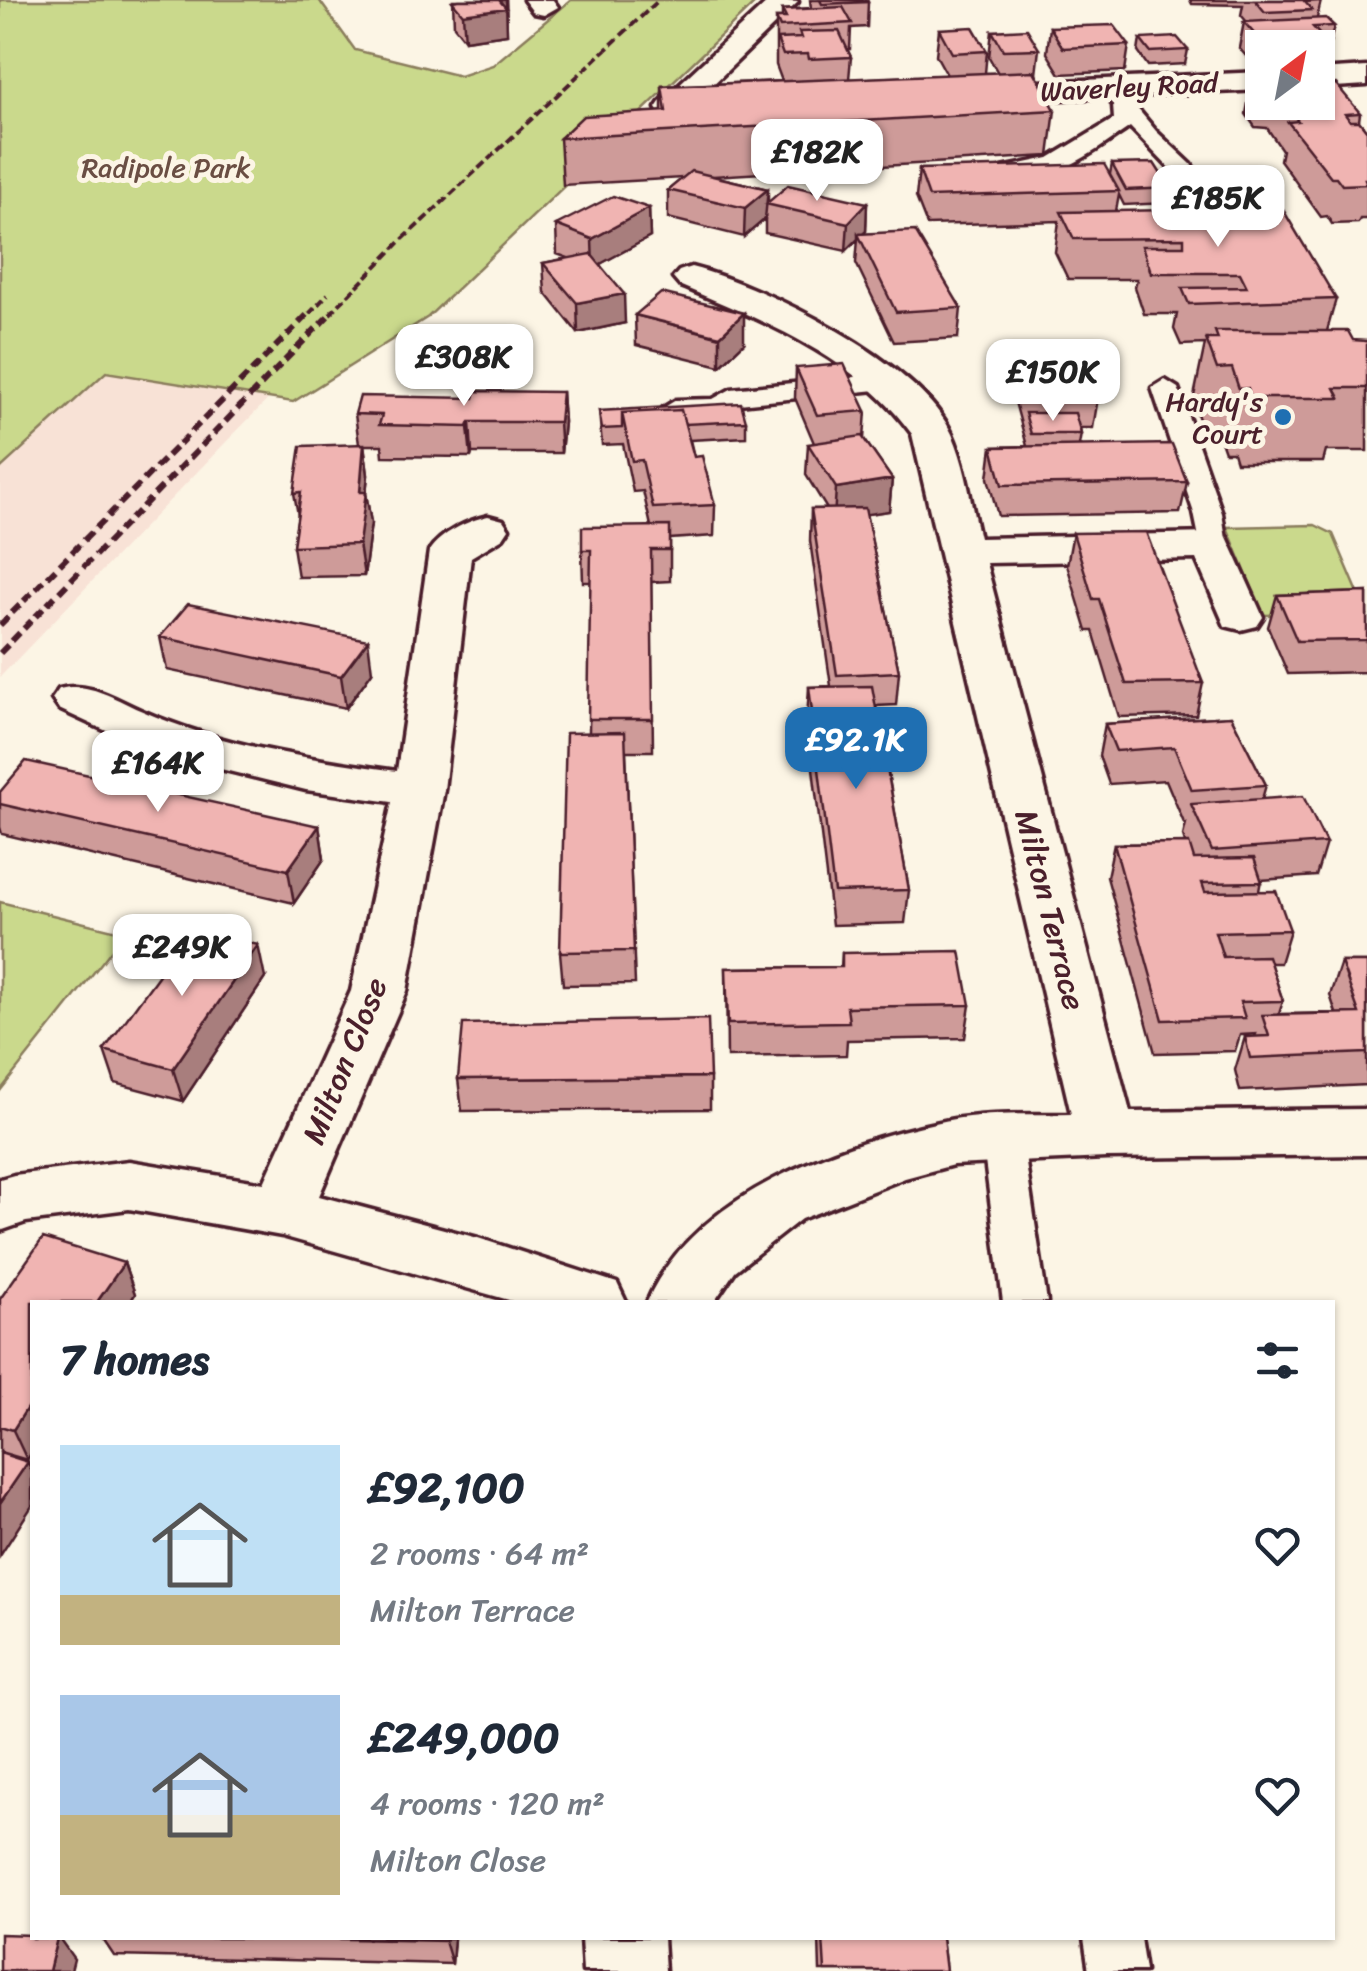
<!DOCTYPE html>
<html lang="en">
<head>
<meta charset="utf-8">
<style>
  :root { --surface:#fff; --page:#f6f6f7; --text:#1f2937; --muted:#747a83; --accent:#1f6fb2 }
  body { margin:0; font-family:Sriracha,sans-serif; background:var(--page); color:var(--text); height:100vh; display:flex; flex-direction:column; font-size:38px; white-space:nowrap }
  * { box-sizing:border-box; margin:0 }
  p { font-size:32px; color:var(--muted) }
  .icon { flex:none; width:55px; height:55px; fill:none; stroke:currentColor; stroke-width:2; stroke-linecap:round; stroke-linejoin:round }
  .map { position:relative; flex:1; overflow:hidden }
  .details { position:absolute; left:30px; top:1300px; width:1305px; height:640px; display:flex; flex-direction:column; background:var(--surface); border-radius:0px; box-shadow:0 2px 8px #0004 }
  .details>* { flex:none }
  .needle { width:65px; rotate:32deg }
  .buttons { position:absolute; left:1245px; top:30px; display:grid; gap:20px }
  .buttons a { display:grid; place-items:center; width:90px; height:90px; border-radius:0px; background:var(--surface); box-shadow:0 2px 8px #0004; font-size:50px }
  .price { position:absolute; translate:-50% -85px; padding:0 22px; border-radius:20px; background:#fff; color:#222; font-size:32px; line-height:65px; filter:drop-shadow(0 2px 5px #0008) }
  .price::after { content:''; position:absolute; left:50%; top:60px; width:30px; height:22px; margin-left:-15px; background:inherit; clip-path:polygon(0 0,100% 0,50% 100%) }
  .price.active { background:var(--accent); color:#fff }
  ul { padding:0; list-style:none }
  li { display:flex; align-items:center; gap:30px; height:250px; padding:0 30px }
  li span { display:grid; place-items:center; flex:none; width:280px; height:200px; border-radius:0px; color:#555 }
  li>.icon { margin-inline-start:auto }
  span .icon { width:120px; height:120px; fill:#fffc; stroke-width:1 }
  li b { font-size:42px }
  h2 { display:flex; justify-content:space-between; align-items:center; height:120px; padding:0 30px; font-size:42px }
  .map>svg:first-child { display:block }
  .built { fill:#f8e2d6 }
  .green { fill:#cad98c; stroke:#8a7c5c; stroke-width:2.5 }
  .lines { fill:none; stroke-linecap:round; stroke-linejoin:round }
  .lane-casing { stroke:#4a1f2b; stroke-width:7 }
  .street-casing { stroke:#4a1f2b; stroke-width:7 }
  .lane { fill:#fcf5e5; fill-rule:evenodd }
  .street { fill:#fcf5e5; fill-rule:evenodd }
  .rail-far1 { stroke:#4a1f2b; stroke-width:4; stroke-dasharray:9 4; stroke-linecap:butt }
  .rail { stroke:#4a1f2b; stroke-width:6; stroke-dasharray:11 6; stroke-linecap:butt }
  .wall { fill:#ce9b99; stroke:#4a1f2b; stroke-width:2.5 }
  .shaded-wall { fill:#a87e7d; stroke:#4a1f2b; stroke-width:2.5 }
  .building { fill:#f0b4b2; stroke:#4a1f2b; stroke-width:2.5 }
  .poi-dot { fill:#1f6fb2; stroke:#fcf5e5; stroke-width:4 }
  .labels { text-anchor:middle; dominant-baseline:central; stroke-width:10; stroke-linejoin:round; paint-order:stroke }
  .far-street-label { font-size:28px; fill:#4a1f2b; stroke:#fcf5e5 }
  .far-park-label { font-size:28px; fill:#6a4e43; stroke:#fcf5e5 }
  .far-poi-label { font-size:28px; fill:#4a1f2b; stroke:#fcf5e5; text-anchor:end }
  .street-label { font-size:32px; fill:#4a1f2b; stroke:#fcf5e5 }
</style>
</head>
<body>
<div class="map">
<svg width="1367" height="1971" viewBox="0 0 1367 1971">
  <rect width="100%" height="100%" fill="#fcf5e5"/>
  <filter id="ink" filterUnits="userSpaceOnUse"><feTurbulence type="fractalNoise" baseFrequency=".01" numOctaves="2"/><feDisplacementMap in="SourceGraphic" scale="20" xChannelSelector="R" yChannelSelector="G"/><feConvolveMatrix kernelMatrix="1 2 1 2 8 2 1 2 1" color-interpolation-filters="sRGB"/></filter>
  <g filter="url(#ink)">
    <!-- built -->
    <path class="built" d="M421,245l-197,199 -224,233v-208l106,-97z"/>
    <!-- green -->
    <path class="green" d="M0,0h319l36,50 105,26 33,-11 78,-65h187l-330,317 -135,85 -187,-30 -106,97z
      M1315,525l18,9 34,80 -104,1 -36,-88z
      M0,902l125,31 -125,158z"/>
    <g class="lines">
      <defs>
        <path id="lane" d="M1110,82l7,2 39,47 35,33 3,5 -3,5h-16l-45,-47c-35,24 -83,61 -128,51l-3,-5 3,-5 47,-10 65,-39 -1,-14 -13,-17z
          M887,374l9,2 4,6 -4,6 -157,16c-15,14 -61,21 -76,4l13,-8 37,-1 18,-10z
          M1165,380l13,8 44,125 5,33 -5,6h-20l-8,-39 -42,-125z
          M1002,1121l14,5 6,11 25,165h-44l-21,-165 6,-11z
          M1084,1938h56l5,33h-56z"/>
        <path id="street" d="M524,0h29l5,7 -14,8 -10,-2z
          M770,0l28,2 -98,95 24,3 4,6 -4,6 -53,5 -11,-3 -4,-6 4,-6z
          M1367,67v18l-49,3v-18z
          M1262,72v18l-293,13 -11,-3 -4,-6 4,-6 11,-3z
          M691,267c72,18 230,96 261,167 14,31 19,71 27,104l233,-5 15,4 36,80 -6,9 -16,4 -16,-4 -29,-67 -210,4 144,549 237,-3v46l-261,3 -153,7 -48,13 -104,41 -66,52 -21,31h-67c46,-108 194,-160 302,-182 39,-8 83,-5 122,-6l-159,-680c-55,-77 -149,-113 -233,-149l-6,-7 6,-7z
          M488,516l15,4 6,9 -6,9 -32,19 -27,233 -37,201 -88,205 159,42 139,45 9,19h-110l-234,-66 -153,-27 -103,13 -26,9v-52l14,-4 115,-14 135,22 87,-192 41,-189 -86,-12 -154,-38 -93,-43 -7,-10 7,-10c29,-8 54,9 81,21 81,36 169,49 257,61l32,-220c12,-18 38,-30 59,-35z
          M581,1938h82l2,33h-82z"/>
      </defs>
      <!-- lane casing -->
      <use href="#lane" class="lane-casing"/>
      <!-- street casing -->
      <use href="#street" class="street-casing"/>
      <!-- lane -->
      <use href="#lane" class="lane"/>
      <!-- street -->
      <use href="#street" class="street"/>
      <!-- rail-far1 -->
      <path class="rail-far1" d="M309,314l19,-20
        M330,314l72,-74 257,-240"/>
      <!-- rail -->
      <path class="rail" d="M0,625l311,-314
        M0,653l333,-342"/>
    </g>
    <!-- wall -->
    <path class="wall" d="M453,0h53l1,34 -42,6 -11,-14z
      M810,0h57l1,2 -1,25 -16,1 -1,21h-3l4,8 -2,22 98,-4 -11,-20 3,-26 48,22 -2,22h13l-9,-16 3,-26 47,18 -3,25 19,36 -6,46 -336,20 55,13v14h99l-1,28 -3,3 98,74 -3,30 -64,4 -38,-79 2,-24 -12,12 -81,-18v-14l-21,18 -76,-19v-28l15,-12 -120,7 -3,-47 102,-26v-26l120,-5 -6,-16v-47h6v-8l29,-2z
      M1190,0h130l1,1 -4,17 17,8 -6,26 -10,1v-5h-56v16h-9l-14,-16 5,-26h3l-6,-7 2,-10 -51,-1z
      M1050,27l79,18 -4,26 -65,3 -13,-21z
      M1140,39l48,11 -3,14 -37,2 -10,-14z
      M1262,76v26h56l2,-17 40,28 -1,8 8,10v88h-7l-2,4 -26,1 -5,-8 -6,1 -41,-57 2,-10 -15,-22 -12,-1 -9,-13 7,-37z
      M1112,164l58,24 -3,15 -43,2 -5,-10 -3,16 220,88 -9,32 40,57v63h-41l-3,11h-87l-3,-10h-8l-7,-20h-15l-10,-31 12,-57 -24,1 -7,-16 3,-15h-33l-9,-27 2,-8h-69l-13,-27 4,-31 -132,4 -11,-28 3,-28 191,5z
      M649,208l1,29 -50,27 25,59 -47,10 -33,-41 -2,-29 25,-5 -11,-4 -1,-29z
      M635,315l109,28 -24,23 -84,-21z
      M1013,350l85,48 -5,30h-13l1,6 -2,11 108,37 -7,31 -182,3 -10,-38 4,-31 35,-1 -18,-66z
      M796,368l70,43 -2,28 28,40 -3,32 -23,3 33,158 -3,33 -20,1 33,184 -4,33 -73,2 -25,-206 2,-32 22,-1 -21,-145 1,-32h16l-21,-34 2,-31 6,-1 -19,-45z
      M562,392l2,30 -3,31h-89l-1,4 -88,-1 -1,-11h-18l4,30 -2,18 5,30 -7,53 -66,1 -5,-31 5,-31 -4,-22 65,-49 -4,-30 119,-16z
      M599,411l147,10v16l-56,3 4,17 21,48 -1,31 -44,3v42l-19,1 2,169h-27l9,233 -72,1 -3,-33 29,-219 2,-151h-8l-1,-32 69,-24 -8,-35 -10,1 -10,-48 -21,1z
      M1073,533l130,150 -7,32 -77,2 -26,-86h-6l-20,-66z
      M1367,592v80l-79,2 -20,-47 9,-32z
      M160,637l212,35 -26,36 -179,-38z
      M1231,716l35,69 -4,14 64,44 -10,33 -55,4 -2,11 31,39 -10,33h-10l13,38 -4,13 57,-1 -6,-18 11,-33h26v123l-127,6 -5,-21 10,-33h10l1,-3 -16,1 -5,16 -80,2 -48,-176 7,-33 71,-1 -2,-7 3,-13h-2l-18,-43 -57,4 -10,-28 6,-32z
      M0,792l319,34 5,33 -30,44 -292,-69 -2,-7z
      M842,953l128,52 -5,33 -118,2 -1,15 -119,2 -1,-89 115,-1z
      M265,978l-82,123 -68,-18 -11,-33z
      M710,1077v32l-248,2 -4,-32z
      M124,1263l11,31 -5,8h-98v150l-5,8 -27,-8v-153z
      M102,1938h352l-2,26 -338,-8z
      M819,1938h123l4,33h-126z"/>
    <!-- shaded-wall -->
    <path class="shaded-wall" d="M469,0h37l1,34 -42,6 -2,-26z
      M768,189l-3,30 -21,18 1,-29z
      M867,203l-1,28 -6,6 -2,-3v5l-12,12 2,-28z
      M649,208l1,29 -57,31 -1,-29z
      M624,294l1,29 -47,10 -1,-30z
      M744,313v30l-24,23v-30z
      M562,392l2,30 -3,31 -2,-31z
      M470,422l2,31 -1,4 -3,-30z
      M364,444l4,31 -2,18 5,30 -7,53 -5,-32 1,-52z
      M892,479l-3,32 -55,8 2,-31z
      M368,640l4,32 -26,36 -5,-32z
      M319,826l5,33 -30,44 -6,-33z
      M258,945l7,33 -82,123 -10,-32z
      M124,1263l11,31 -5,8h-33z
      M32,1400v52l-5,8 -14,-30z
      M28,1462l4,10v34l-32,50v-53z
      M57,1938h2l15,21 -3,12h-22z
      M446,1938h8l-2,26 -7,-23z"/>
    <!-- building -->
    <path class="building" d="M459,0h40l7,8 -43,6 -11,-13z
      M820,0h47l1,2 -46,2z
      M1255,0h65l1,1 -16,1 7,8 -47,2z
      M843,7l9,16 -72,4 -4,-9h10l-4,-8z
      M1326,18l8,8 -21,1 8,9 -63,2 -14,-16z
      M1114,25l15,20 -66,3 -13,-21z
      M973,27l14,24 -35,2 -13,-24z
      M1027,29l12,20 -36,1 -11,-19z
      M839,31l12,26 -42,2 -1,-5 -25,1 -6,-16 24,-1 -2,-6z
      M1177,37l11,13 -38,2 -10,-13z
      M1034,71l21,39 -495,28 23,-22 83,-5 -4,-25z
      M1262,76v12l-9,-11z
      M1318,82l2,3 16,-1 24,29 -15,1 5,7h9l8,10v48h-2l2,5 -25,1 -6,-8h-5l-43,-55 10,-1 -14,-19h34z
      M1154,163l16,25 -44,2 -14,-26z
      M1104,164l15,27 -190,6 -10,-28z
      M691,171l77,18 -23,19 -77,-18z
      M788,185l79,18 -19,20 -82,-19z
      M613,196l36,12 -57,31 -36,-14z
      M1282,208l54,91 -147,5 -7,-16 65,-1 -7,-14h-89l-9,-27h42v-8l-110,1 -13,-27z
      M915,231l46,77 -65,4 -38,-78z
      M591,254l33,40 -47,9 -34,-40z
      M661,293l83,20 -24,23 -85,-21z
      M1215,331h133l5,9 14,1v47h-32l5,10h-89l-3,-10 -9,1 -7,-21 -15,1 -11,-30h12z
      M1013,350l69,1 16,47 -71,1z
      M844,364l22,47 -49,4 -21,-47z
      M476,391l86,1 -3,30h-89l-2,5 -89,-2 3,-10 -27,-1 5,-18 114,2z
      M741,403l5,18 -61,3 -4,-14 -59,3v15l-20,1 -3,-18z
      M681,410l13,47 8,-1 13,49 -62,3 -11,-48 -10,1 -10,-48z
      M1025,413h50l6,21h-50z
      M862,436l30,43 -56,9 -28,-44z
      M364,444l-4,48h6l-7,52 -66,2 8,-54 -7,1 7,-47z
      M1172,444l15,38 -185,3 -10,-38z
      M865,508l34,164 -62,3 -26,-166z
      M670,526v24h-19l2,169h-65l3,-169h-9v-23z
      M1146,532l57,151 -77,1 -27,-85h-6l-20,-66z
      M1367,592v48l-70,1 -20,-46z
      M188,604l180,36 -27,36 -181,-39z
      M872,686l37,204 -75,2 -25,-205z
      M1231,716l35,69 -74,5 -18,-43 -58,4 -11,-27z
      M625,732l9,219 -74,1 6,-219z
      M26,761l293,65 -31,44 -288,-66v-12z
      M1303,796l23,47 -114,8 -21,-47z
      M1189,843l5,16 60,-1 8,24 -60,1 3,9 71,-1 14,39 -75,2 8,25 45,-1 15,45 -43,1 5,16 -82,2 -49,-176z
      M193,928l65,17 -85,124 -69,-19z
      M960,951l10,54 -123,2 2,15 -121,2 -2,-56 116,-1v-14z
      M1341,962h26v91l-117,5 -5,-21 24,-1 -7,-21 97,-2z
      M708,1019l2,58 -252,2 5,-55z
      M43,1238l81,25 -27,39h-65v98l-19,30 -13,-4v-127z
      M0,1453l28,9 -28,41z
      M0,1934l32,1v3h25l-8,33h-49z
      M298,1938h148l-1,3z
      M823,1938h119l4,33h-121z"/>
  </g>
  <!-- markers -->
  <circle class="poi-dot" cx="1283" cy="417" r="10"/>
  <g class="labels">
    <!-- far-street labels -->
    <g class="far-street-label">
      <text transform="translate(1129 87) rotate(-3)">Waverley Road</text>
    </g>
    <!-- far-park labels -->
    <g class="far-park-label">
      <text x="166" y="167">Radipole Park</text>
    </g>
    <!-- far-poi labels -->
    <g class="far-poi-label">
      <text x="1263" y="401">Hardy's<tspan x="1263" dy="32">Court</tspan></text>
    </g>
    <!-- street labels -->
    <g class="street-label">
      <text transform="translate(1050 910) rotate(76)">Milton Terrace</text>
      <text transform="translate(345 1061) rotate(-68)">Milton Close</text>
    </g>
  </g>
</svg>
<div class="buttons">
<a><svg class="needle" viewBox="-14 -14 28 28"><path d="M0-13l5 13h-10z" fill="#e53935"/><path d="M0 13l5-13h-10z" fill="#747a83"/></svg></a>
</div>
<b class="price" style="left:817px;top:204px">£182K</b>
<b class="price" style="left:1218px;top:250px">£185K</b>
<b class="price" style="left:464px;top:409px">£308K</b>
<b class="price" style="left:1053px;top:424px">£150K</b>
<b class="price active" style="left:856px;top:792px">£92.1K</b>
<b class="price" style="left:158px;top:815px">£164K</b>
<b class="price" style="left:182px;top:999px">£249K</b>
<section class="details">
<h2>7 homes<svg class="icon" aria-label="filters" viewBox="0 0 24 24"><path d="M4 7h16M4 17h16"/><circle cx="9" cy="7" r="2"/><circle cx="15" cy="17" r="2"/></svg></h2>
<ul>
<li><span style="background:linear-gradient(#bfe0f5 75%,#c2b280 0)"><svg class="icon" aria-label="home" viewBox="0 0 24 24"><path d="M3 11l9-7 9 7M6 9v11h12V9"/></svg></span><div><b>£92,100</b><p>2 rooms · 64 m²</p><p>Milton Terrace</p></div><svg class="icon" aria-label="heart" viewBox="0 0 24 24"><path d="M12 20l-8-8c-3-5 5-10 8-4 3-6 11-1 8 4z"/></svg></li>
<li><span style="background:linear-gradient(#a9c7e8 60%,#c2b280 0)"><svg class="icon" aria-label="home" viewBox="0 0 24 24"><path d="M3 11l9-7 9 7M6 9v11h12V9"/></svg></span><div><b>£249,000</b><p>4 rooms · 120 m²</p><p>Milton Close</p></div><svg class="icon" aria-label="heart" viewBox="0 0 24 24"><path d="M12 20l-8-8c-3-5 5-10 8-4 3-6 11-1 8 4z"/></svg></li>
</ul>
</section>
</div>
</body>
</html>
